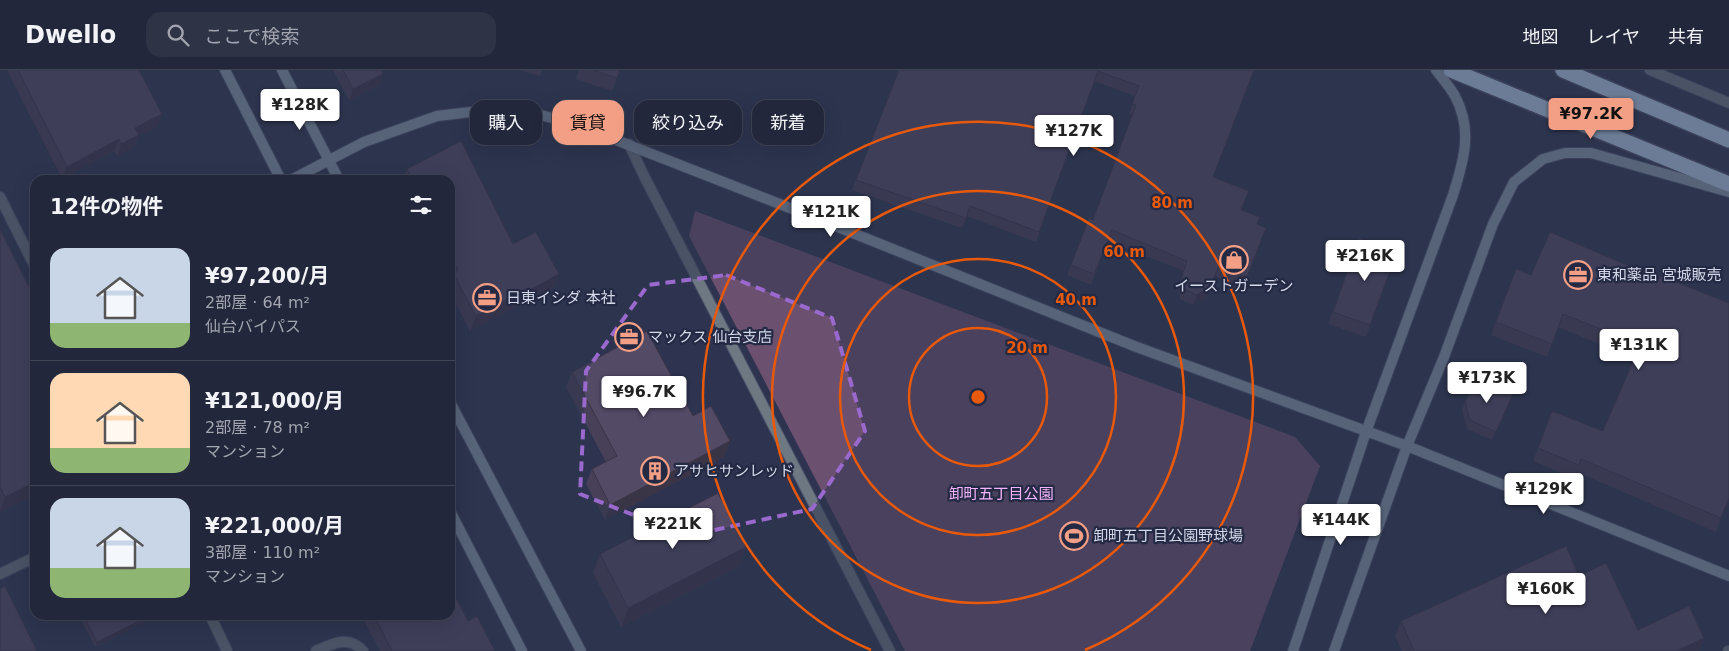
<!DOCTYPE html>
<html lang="ja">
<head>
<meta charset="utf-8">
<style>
  :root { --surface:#22273b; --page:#2e3346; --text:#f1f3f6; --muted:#a2a5af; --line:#3f4455; --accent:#f39f86 }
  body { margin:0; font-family:"DejaVu Sans","Noto Sans JP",sans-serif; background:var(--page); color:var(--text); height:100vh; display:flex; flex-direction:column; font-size:19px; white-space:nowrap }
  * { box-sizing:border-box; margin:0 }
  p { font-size:16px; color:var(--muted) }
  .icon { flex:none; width:28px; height:28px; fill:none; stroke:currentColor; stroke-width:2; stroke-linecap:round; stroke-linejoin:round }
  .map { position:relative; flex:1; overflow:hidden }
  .side { position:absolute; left:30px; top:105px; width:425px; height:445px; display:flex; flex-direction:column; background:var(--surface); border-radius:15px; box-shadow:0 5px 20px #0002,0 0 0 1px var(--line) }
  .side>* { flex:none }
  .banner { position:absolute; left:470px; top:30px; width:475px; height:45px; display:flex; gap:10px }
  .price { position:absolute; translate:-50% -42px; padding:0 11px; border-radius:5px; background:#fff; color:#222; font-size:16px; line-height:32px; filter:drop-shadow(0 1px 2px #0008) }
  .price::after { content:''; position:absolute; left:50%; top:30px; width:15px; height:11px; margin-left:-8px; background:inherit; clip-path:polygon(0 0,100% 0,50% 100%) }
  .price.selected { background:var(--accent); color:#111 }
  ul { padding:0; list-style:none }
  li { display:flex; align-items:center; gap:15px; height:125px; padding:0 20px }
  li+li { border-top:1px solid var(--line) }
  li span { display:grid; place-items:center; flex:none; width:140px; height:100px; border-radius:15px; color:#555 }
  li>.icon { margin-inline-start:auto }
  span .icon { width:60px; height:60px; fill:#fffc; stroke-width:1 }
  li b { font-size:21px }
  h2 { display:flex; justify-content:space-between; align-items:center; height:60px; padding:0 20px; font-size:21px }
  .pill { padding:0 18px; border-radius:15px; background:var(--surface); box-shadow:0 5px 20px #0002,0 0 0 1px var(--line); font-size:18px; line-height:45px }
  .pill.selected { background:var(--accent); color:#111 }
  header { display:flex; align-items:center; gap:30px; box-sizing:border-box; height:70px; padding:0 25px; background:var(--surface); border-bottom:1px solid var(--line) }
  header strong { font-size:24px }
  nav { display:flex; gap:28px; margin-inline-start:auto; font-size:18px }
  .search { width:350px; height:45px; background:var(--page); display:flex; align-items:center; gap:12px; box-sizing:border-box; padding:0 18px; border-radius:15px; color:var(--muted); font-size:19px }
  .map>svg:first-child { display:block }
  .green { fill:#6c5070 }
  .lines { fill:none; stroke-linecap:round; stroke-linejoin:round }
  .lane-casing { stroke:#4c526b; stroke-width:12 }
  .street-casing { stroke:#4c526b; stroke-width:12 }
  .secondary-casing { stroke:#4c526b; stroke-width:12 }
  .highway-casing { stroke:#4c526b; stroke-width:18 }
  .lane { stroke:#6d7883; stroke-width:10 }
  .street { stroke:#6d7883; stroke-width:10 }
  .secondary { stroke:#8b9cae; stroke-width:10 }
  .highway { stroke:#b8d2ed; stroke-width:15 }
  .wall { fill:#474058 }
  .shaded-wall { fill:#3a3447 }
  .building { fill:#534a66; stroke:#3a3447 }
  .marked { fill:none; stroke:#9a69ce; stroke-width:4; stroke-dasharray:10 6; stroke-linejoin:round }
  .ring { fill:none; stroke:#e8590c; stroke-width:2.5 }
  .labels { text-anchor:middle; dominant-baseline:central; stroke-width:4.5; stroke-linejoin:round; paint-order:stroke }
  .poi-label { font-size:15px; fill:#d4d9ea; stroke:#252a44; text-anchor:start }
  .park-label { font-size:15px; fill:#f4b4fb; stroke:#252a44 }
  .centre { fill:#e8590c; stroke:#252a44; stroke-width:2.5 }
  .ring-label { font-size:15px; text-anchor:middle; font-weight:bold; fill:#e8590c; stroke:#252a44; stroke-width:4.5; stroke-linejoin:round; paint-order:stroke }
</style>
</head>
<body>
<header>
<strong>Dwello</strong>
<div class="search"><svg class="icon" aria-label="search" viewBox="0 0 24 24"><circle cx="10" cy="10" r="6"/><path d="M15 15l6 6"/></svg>ここで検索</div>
<nav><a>地図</a><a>レイヤ</a><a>共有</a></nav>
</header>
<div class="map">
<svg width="1729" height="581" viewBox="0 0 1729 581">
  <rect width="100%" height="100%" fill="#2e344f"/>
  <!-- green -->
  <path class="green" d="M695,141l600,226 25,29 -70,185h-345l-216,-415z"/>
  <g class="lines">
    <defs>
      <path id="lane" d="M0,127l35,70
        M0,504l35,-17
        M210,545l17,36
        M316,581c17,-8 33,-16 47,0
        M1728,581h1"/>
      <path id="street" d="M1650,0l79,33
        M629,74l15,32 246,475"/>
      <path id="secondary" d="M225,0l56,110
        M282,0l57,110
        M291,110l73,-38 73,-26 51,-6 45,3 42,11 238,93 321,129 273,100 322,130
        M450,332l131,249
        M450,441l72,140
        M1293,581l73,-219 87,-237c11,-35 20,-65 2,-99 -5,-9 -13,-18 -19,-26
        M1334,581l73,-205 37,-89 49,-133 21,-42 29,-23 22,-6h26l138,39"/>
      <path id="highway" d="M1451,0l278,114
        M1563,0l166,70"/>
    </defs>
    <!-- lane casing -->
    <use href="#lane" class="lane-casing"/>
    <!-- street casing -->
    <use href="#street" class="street-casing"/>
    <!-- secondary casing -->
    <use href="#secondary" class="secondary-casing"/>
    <!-- highway casing -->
    <use href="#highway" class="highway-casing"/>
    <!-- lane -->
    <use href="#lane" class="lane"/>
    <!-- street -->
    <use href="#street" class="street"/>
    <!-- secondary -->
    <use href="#secondary" class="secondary"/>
    <!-- highway -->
    <use href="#highway" class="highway"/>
  </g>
  <!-- wall -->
  <path class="wall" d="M7,0h132l18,57 -19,9 -4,11 -17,9 -3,-5 -52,28z
    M333,0h48l2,4 -4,11 -30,15z
    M520,0h22l-2,6z
    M579,0h41l-8,21 -36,-12z
    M899,0h355l-41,107 28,33 16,14 9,4 -23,59 -28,-11 -8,21 -14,8 -13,-6 -2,-13 6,-15 -76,-30 -17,44 -24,-10 4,-10 22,-45 40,-105 -4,-1 6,-18 -41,-15 -58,161 -69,-26 -5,12 -110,-38z
    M461,71l52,103 23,-12 23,42 -6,14 -34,20 -1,-2 -48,25 -20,-39v-112h-47l4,-11z
    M0,159l35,70v196l-35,17z
    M1359,168l38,14 -31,85 -38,-13z
    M1516,199l15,6 128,4 70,221 -13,32 -139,-60 -3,6 -41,-17 5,-13 65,-17 31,-73 -76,-31 -11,30 -56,-22z
    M572,302l121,44 37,25 -6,16 -119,63 -19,-36 6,-15 14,-7 -40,-75z
    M1513,324l-21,46 -25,-11 -5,-19 3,-8z
    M746,477l-7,19 -118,61 -28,-54 7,-19z
    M1579,506l59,54 66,8 -5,13h-297l-7,-15 6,-15z
    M79,545h79l-63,32z
    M361,545h89l18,6 27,30h-115z"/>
  <!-- shaded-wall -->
  <path class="shaded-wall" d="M383,4l-4,11 -30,15 4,-11z
    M162,44l-5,13 -19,9 -4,11 -17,9 4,-12 14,-16z
    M119,69l-5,12 -52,28 5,-12z
    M1219,196l-12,31 -14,8 4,-10z
    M559,204l-6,14 -34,20 5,-15z
    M523,221l-5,15 -48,25 6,-15z
    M1513,324l-3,9 -18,37 4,-8z
    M730,371l-6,16 -119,63 5,-15z
    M35,412v13l-35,17 5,-15z
    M1729,428v2l-13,32 5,-14z
    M746,477l-7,19 -118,61 7,-19z
    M151,545h7l-63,32 2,-5z
    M1704,568l-5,13h-22z"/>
  <!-- building -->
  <path class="building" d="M18,0h121l23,44 -27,14 4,7 -18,9 -2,-5 -52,28z
    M343,0h38l2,4 -30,15z
    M593,0h27l-3,8z
    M899,0h355l-41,107 36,14 -8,19 19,7 -3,7 9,4 -19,49 -28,-11 -9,21 -13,8 -13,-6 -2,-13 5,-15 -75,-31 -18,44 -23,-9 18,-47 4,2 43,-115 -4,-1 7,-18 -41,-15 -59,161 -69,-26 -4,12 -110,-38z
    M461,71l52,103 23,-12 23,42 -35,19 -1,-2 -47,25 -23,-43 5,-3 -8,-16v-74h-37l-6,-11z
    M0,159l35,70v183l-30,15 -5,-10z
    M1550,162l109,47 2,-3 68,27v195l-8,20 -140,-59 -2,6 -41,-17 14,-37 51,20 37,-86 -77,-31 -11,30 -56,-22 20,-53 15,6z
    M1359,168l38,14 -27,73 -37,-13z
    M647,261l46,85 18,-10 19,35 -120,64 -18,-36 25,-13 -45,-84z
    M1476,307l37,17 -17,38 -26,-12 -5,-18z
    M718,423l28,54 -118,61 -28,-54z
    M1566,476l13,30 27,-13 32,67 51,-24 15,32 -27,13h-263l-13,-30z
    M5,516l32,65h-37v-62z
    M450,516l18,35 9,-5 18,35h-103l-18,-36h76z
    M83,545h68l-54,27z"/>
  <!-- marked area -->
  <path d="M0 0H1729V581H0ZM726,205l106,43 33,113 -53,78 -125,27 -107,-42 6,-123 62,-86z" fill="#2e344f" fill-opacity=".55" fill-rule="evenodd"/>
  <path class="marked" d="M726,205l106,43 33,113 -53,78 -125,27 -107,-42 6,-123 62,-86z"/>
  <!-- distance rings -->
  <g class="ring">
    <circle cx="978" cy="327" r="69"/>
    <circle cx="978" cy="327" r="138"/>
    <circle cx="978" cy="327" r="206"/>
    <path d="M871 580A275 275 0 1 1 1085 580"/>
  </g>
  <!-- icons -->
  <defs>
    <symbol id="shop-ring" viewBox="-11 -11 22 22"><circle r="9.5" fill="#252a44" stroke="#f39f86" stroke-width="1.5"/><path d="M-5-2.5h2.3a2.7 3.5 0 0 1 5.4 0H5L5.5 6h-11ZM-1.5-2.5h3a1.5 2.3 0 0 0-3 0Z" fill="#f39f86"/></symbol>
    <symbol id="office-ring" viewBox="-11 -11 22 22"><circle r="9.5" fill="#252a44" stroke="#f39f86" stroke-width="1.5"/><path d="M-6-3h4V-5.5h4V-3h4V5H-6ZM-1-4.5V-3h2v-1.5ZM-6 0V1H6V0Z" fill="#f39f86"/></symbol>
    <symbol id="building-ring" viewBox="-11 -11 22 22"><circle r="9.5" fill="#252a44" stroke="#f39f86" stroke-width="1.5"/><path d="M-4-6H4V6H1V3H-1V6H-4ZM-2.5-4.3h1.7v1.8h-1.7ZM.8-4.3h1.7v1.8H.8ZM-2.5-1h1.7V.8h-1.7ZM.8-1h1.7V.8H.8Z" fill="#f39f86"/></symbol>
    <symbol id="stadium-ring" viewBox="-11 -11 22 22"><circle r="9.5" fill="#252a44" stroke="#f39f86" stroke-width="1.5"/><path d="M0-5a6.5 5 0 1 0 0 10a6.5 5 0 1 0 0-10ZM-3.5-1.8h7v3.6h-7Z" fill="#f39f86"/></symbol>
  </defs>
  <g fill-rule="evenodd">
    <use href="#shop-ring" x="1218" y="174" width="32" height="32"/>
    <use href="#office-ring" x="1562" y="189" width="32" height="32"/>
    <use href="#office-ring" x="471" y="212" width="32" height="32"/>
    <use href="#office-ring" x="613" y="251" width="32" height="32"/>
    <use href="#building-ring" x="639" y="385" width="32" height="32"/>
    <use href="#stadium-ring" x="1058" y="450" width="32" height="32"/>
  </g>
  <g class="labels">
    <!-- poi labels -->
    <g class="poi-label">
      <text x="1597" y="205">東和薬品 宮城販売</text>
      <text x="1234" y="216" text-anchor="middle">イーストガーデン</text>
      <text x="506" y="228">日東イシダ 本社</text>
      <text x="648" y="267">マックス 仙台支店</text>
      <text x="674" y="401">アサヒサンレッド</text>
      <text x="1093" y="466">卸町五丁目公園野球場</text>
    </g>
    <!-- park labels -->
    <g class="park-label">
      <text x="1001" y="424">卸町五丁目公園</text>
    </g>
  </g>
  <circle cx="978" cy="327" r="8" class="centre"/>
  <g class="ring-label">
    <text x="1172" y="138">80 m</text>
    <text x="1124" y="187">60 m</text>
    <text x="1076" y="235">40 m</text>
    <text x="1027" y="283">20 m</text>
  </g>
</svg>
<b class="price" style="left:300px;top:61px">¥128K</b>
<b class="price selected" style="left:1591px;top:70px">¥97.2K</b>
<b class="price" style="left:1074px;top:87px">¥127K</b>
<b class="price" style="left:831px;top:168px">¥121K</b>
<b class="price" style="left:1365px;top:212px">¥216K</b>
<b class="price" style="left:1639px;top:301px">¥131K</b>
<b class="price" style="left:1487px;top:334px">¥173K</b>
<b class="price" style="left:644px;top:348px">¥96.7K</b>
<b class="price" style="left:1544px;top:445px">¥129K</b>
<b class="price" style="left:1341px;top:476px">¥144K</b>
<b class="price" style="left:673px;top:480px">¥221K</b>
<b class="price" style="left:1546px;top:545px">¥160K</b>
<div class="banner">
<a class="pill">購入</a>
<a class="pill selected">賃貸</a>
<a class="pill">絞り込み</a>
<a class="pill">新着</a>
</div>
<section class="side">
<h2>12件の物件<svg class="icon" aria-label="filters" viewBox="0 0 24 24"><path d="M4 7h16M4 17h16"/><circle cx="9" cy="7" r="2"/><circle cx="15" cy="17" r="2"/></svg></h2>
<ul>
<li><span style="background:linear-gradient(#c9d6e8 75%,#8fb573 0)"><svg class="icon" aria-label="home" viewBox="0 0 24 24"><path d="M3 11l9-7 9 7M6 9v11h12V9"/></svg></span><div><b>¥97,200/月</b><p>2部屋 · 64 m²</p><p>仙台バイパス</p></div></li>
<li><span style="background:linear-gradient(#ffd9b3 75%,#8fb573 0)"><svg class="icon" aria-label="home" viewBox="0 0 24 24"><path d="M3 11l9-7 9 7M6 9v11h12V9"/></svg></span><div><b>¥121,000/月</b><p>2部屋 · 78 m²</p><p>マンション</p></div></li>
<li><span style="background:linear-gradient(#c9d6e8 70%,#8fb573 0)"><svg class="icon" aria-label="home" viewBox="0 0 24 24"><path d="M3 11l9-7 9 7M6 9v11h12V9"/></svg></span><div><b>¥221,000/月</b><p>3部屋 · 110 m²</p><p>マンション</p></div></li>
</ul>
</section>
</div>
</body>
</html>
